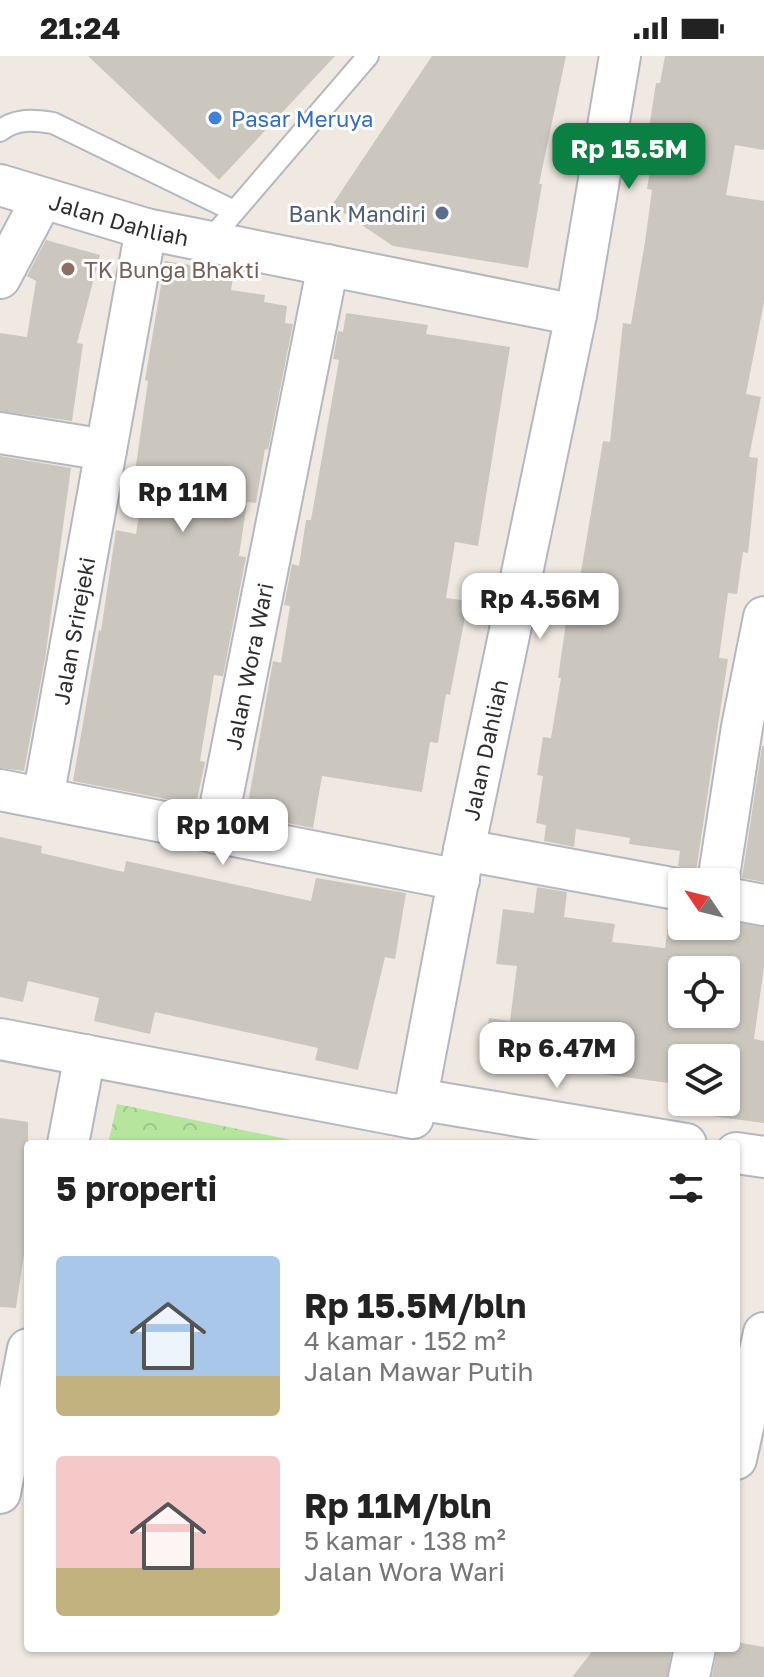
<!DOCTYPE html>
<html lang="id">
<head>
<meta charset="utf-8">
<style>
  :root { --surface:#fff; --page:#f6f6f6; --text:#222; --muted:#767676; --accent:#0b8043 }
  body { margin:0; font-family:"Golos Text",sans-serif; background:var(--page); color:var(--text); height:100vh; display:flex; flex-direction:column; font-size:30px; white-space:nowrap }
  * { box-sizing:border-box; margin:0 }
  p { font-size:26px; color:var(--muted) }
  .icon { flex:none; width:44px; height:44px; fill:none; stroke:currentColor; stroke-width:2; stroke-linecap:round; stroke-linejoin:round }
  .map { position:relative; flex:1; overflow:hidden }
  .panel { position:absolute; left:24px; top:1084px; width:716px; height:512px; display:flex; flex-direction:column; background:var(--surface); border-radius:8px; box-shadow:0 2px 6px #0004 }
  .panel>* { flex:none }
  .needle { width:52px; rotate:305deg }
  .tools { position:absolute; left:668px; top:812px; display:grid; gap:16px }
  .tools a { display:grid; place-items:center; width:72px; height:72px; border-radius:8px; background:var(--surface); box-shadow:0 2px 6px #0004; font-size:40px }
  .price { position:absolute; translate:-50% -68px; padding:0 18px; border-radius:16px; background:#fff; color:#222; font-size:26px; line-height:52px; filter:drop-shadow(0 2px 4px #0008) }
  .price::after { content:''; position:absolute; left:50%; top:48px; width:24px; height:18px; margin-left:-12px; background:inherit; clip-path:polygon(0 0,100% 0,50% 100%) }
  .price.active { background:var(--accent); color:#fff }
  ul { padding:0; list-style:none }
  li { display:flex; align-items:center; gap:24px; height:200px; padding:0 32px }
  li span { display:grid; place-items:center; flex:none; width:224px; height:160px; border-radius:8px; color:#555 }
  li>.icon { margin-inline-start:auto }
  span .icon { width:96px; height:96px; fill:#fffc; stroke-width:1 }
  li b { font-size:34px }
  h2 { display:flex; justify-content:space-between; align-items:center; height:96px; padding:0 32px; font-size:34px }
  .status { display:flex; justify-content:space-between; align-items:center; height:56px; padding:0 40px; background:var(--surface); direction:ltr }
  .status svg { height:22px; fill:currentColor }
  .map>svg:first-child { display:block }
  .park { fill:url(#park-crowns) }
  .building { fill:#cbc7bf; fill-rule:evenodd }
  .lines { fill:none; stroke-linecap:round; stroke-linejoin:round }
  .lane-casing { stroke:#b4b7c1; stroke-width:24 }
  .street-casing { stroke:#b4b7c1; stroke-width:44 }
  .lane { stroke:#fff; stroke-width:20 }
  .street { stroke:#fff; stroke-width:40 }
  .shop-dot { fill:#3f7fe0; stroke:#fff; stroke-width:3 }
  .service-dot { fill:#5c6f8a; stroke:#fff; stroke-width:3 }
  .education-dot { fill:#8d6e63; stroke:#fff; stroke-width:3 }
  .labels { text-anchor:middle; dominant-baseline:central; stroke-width:6; stroke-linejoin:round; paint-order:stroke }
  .shop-label { font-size:22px; fill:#366cbe; stroke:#fff; text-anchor:start }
  .service-label { font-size:22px; fill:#4e5e75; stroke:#fff; text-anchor:end }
  .street-label { font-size:22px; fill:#2e2e2e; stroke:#fff }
  .education-label { font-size:22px; fill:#785e54; stroke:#fff; text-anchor:start }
</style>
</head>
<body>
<div class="status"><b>21:24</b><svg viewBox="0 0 49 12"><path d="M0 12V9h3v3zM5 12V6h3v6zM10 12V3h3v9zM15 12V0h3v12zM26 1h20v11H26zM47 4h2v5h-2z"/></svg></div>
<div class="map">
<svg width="764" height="1621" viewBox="0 0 764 1621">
  <defs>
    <pattern id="park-crowns" width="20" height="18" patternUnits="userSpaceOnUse" patternTransform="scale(2)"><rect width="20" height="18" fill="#b6e59e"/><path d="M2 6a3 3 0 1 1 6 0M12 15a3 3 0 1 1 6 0" fill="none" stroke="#9dc588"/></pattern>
  </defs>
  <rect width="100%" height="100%" fill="#efe9e1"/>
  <!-- park -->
  <path class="park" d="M117,1048l194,40h-203z"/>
  <!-- building -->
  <path class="building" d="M88,0h247l-116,124z
    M432,0h134l-27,128h3l-14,84 -135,-22 -61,-41z
    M665,0h99v94l-29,-5 -9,50 38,6v101l-18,92 15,3 -12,60 9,1 -10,95 -5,-1 -6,42 -9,-1 -9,65 9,1 -32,213 -18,-6 2,-15 -51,-7 1,-6 -54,-9 -2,18 -30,-6 2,-16 -10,-2 7,-47 -6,-1 6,-38 8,1 10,-60h-3l12,-83 7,1 26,-155 7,1 13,-119 8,1 14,-82 7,-52 -5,-1 10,-60 -8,-1 7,-45h4z
    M46,184l54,15 -23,88 6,1 -11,77 -72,-10v-78l27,4 9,-56 -9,-5z
    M165,205l69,11 -3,18 34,5 -1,7 23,4 -2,17 8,1 -25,126 -3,-1 -9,54 -9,-1 -8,54 7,1 -23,119 -9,-1 -14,86 5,1 -9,43 -123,-24 26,-151 2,1 15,-101 20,4 9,-54 -11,-1 14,-98 -3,-1z
    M346,257l82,12 -2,9 84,13 -32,199 -23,-4 -9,56 22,3 -18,94 -4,-1 -8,49 -8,-1 -8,50 -100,-16 -9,52 -67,-13 27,-154 8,2 9,-57 -6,-1 8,-41 7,2 7,-46h5l28,-160 -6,-1 5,-28 5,1z
    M0,400l71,12 -26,191 -21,112 -24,-3z
    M762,690h2v136l-22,-4z
    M0,781l42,9 -1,7 83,19 2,-11 185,40 5,-23 90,15 -11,66 -10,-2 -27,113 -43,-10 3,-12 -163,-36 -5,22 -56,-13 5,-23 -71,-17 -5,21 -23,-5z
    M537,831l30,5 -3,25 51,7 -3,18 53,6 5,-37 12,1v14h44v-5l38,6v40l-10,72 10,2v82l-91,-12 3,-27 -193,-26 6,-40 21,3 7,-55 -21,-2 7,-55 31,4zM682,914h44v44h-44zM682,1002h44v44h-44z
    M0,1062l28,4v105l-12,81 -16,-1z
    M736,1586l28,5v30h-52l5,-29h19z
    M595,1592h77l-5,29h-95z"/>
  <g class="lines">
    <defs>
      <path id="lane" d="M0,75c16,-13 34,-11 53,-8l181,88
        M209,185l159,-185"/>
      <g id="street">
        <path id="s1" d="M0,129l146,44 430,86 -112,535 -51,268 -413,-79"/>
        <path d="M0,222l42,-79"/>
        <path d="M576,259l44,-259"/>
        <path d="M0,377l106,17"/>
        <path d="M0,734l459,90"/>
        <path id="s2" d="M43,742l103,-569"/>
        <path id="s3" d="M215,777l113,-568"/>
        <path d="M464,794l218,40"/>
        <path d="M718,826l24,-155 22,-110"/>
        <path d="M726,842l38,7"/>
        <path d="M417,1043l269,45"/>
        <path d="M68,1088l17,-89"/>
        <path d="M736,1097l28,4"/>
        <path d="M736,1403l28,-126"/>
        <path d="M0,1437l28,-144"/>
        <path d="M689,1621l6,-29"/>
      </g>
    </defs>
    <!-- lane casing -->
    <use href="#lane" class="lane-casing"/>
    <!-- street casing -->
    <use href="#street" class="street-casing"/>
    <!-- lane -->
    <use href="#lane" class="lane"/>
    <!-- street -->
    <use href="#street" class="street"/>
  </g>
  <!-- markers -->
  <circle class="shop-dot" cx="215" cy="62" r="8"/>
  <circle class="service-dot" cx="442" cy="157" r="8"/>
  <circle class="education-dot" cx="68" cy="213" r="8"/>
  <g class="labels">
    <!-- shop labels -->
    <g class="shop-label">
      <text x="231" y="62">Pasar Meruya</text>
    </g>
    <!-- service labels -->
    <g class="service-label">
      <text x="426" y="157">Bank Mandiri</text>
    </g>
    <!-- street labels -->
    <g class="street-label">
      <text stroke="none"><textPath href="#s1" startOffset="124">Jalan Dahliah</textPath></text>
      <text stroke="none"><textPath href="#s2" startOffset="170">Jalan Srirejeki</textPath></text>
      <text stroke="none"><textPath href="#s3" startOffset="170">Jalan Wora Wari</textPath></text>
      <text transform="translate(485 694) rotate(-78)">Jalan Dahliah</text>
    </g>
    <!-- education labels -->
    <g class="education-label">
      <text x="84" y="213">TK Bunga Bhakti</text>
    </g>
  </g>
</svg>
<div class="tools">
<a><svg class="needle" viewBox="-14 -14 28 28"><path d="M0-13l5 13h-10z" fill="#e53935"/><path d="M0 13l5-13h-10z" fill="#767676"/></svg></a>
<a><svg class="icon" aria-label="locate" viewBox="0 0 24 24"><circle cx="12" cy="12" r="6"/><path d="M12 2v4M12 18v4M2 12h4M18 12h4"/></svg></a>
<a><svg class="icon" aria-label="layers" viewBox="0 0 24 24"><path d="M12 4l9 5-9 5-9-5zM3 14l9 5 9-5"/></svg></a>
</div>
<b class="price active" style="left:629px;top:135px">Rp 15.5M</b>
<b class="price" style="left:183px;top:478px">Rp 11M</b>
<b class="price" style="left:540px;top:585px">Rp 4.56M</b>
<b class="price" style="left:223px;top:811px">Rp 10M</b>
<b class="price" style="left:557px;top:1034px">Rp 6.47M</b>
<section class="panel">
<h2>5 properti<svg class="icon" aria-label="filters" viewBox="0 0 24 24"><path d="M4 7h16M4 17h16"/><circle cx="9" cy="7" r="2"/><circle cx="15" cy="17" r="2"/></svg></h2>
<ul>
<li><span style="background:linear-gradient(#a9c7e8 75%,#c2b280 0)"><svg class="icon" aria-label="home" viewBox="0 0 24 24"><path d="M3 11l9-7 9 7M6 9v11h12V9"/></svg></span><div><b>Rp 15.5M/bln</b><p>4 kamar · 152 m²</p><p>Jalan Mawar Putih</p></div></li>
<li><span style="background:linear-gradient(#f6c9c9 70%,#c2b280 0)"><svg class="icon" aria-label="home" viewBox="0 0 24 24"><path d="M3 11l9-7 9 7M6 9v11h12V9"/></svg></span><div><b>Rp 11M/bln</b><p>5 kamar · 138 m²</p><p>Jalan Wora Wari</p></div></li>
</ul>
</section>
</div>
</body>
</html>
